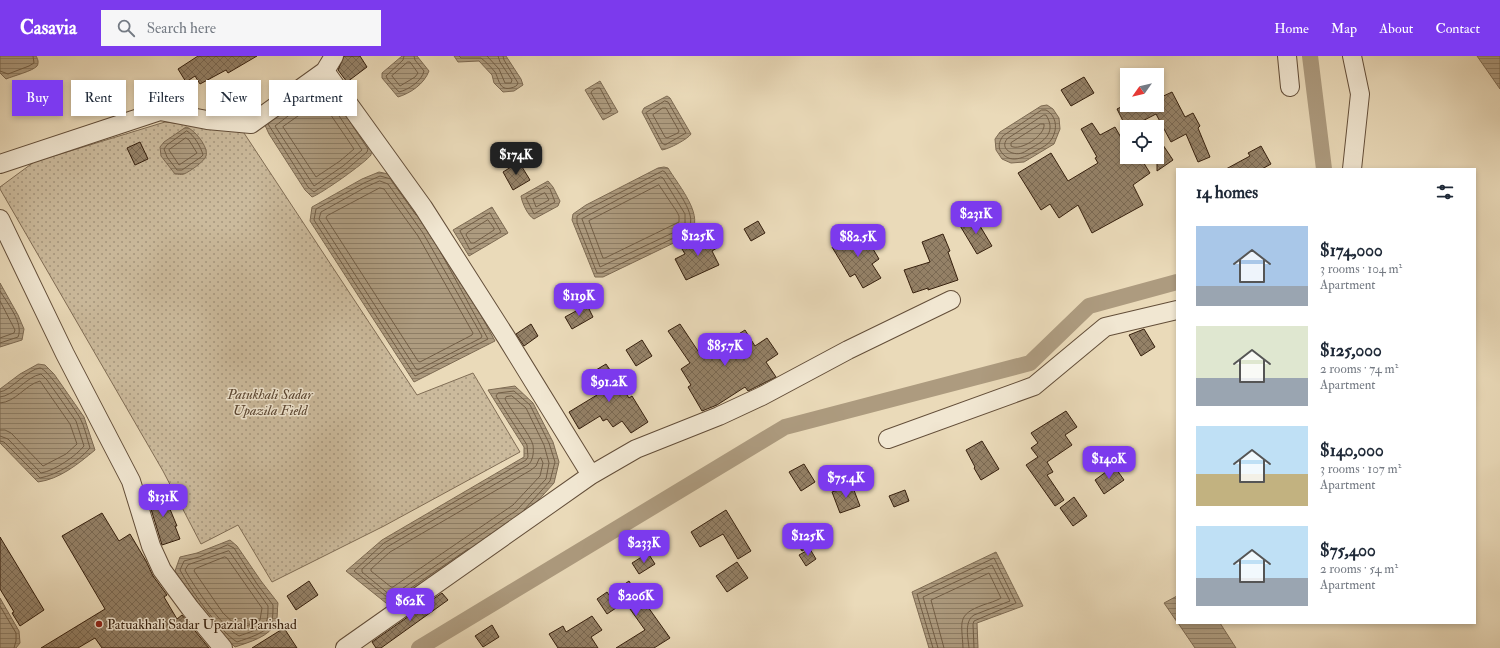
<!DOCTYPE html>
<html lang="en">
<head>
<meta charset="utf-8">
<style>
  :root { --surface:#fff; --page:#f6f6f7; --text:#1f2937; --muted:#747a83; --accent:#7c3aed }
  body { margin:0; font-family:"IM FELL Double Pica",serif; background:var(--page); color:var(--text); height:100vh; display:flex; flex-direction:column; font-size:15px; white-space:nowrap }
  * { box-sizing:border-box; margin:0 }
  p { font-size:13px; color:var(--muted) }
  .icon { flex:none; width:22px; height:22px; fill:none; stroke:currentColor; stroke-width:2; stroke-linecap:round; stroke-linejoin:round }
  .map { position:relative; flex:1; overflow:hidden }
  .side { position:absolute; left:1176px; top:112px; width:300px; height:456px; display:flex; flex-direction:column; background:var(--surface); border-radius:0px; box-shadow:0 2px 6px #0003 }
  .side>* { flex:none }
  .hud { position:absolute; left:12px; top:24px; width:380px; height:36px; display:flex; gap:8px }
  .needle { width:26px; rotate:236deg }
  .controls { position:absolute; left:1120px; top:12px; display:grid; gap:8px }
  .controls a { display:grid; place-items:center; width:44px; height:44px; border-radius:0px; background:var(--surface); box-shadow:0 2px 6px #0003; font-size:20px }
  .price { position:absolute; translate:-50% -34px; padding:0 9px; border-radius:8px; background:var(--accent); color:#fff; font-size:13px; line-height:26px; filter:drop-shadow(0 1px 2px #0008) }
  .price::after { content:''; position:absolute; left:50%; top:24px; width:12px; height:9px; margin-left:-6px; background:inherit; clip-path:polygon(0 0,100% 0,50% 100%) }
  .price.on { background:#222; color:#fff }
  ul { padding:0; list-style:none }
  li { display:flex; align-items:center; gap:12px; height:100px; padding:0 20px }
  li span { display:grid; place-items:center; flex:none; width:112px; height:80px; border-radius:0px; color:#555 }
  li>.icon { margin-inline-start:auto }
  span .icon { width:48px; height:48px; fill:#fffc; stroke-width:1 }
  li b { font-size:17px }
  h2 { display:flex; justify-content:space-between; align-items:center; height:48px; padding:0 20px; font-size:17px }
  .tag { padding:0 14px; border-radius:0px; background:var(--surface); box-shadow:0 2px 6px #0003; font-size:14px; line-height:36px }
  .tag.on { background:var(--accent); color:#fff }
  header { display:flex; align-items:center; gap:24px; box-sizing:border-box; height:56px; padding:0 20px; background:var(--accent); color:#fff }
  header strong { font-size:19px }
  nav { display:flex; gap:22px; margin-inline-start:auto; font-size:14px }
  .search { width:280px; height:36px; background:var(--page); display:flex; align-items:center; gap:10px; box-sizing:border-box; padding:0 14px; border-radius:0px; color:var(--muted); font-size:15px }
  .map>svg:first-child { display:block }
  .grass { fill:url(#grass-dots); stroke:#806d55 }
  .water { fill:url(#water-rules); stroke:#7d6a52 }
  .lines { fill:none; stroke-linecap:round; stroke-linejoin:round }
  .shore { stroke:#725e46; stroke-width:1 }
  .canal { stroke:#ad9b7f; stroke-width:16 }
  .building { fill:url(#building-cross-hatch); stroke:#36200e }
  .minor-casing { stroke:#634e39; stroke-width:20 }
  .minor { stroke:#f1e7d2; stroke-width:18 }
  .poi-dot { fill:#8f2418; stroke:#f1e7d2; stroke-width:1.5 }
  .labels { text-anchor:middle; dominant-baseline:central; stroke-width:3; stroke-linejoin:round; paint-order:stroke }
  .park-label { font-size:14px; font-style:italic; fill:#5b4632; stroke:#f1e7d2 }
  .poi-label { font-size:14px; fill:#36200e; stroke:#f1e7d2; text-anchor:start }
</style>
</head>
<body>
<header>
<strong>Casavia</strong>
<div class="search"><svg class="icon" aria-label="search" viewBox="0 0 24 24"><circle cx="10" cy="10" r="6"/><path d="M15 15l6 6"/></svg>Search here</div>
<nav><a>Home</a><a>Map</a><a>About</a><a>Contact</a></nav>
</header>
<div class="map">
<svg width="1500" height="592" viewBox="0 0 1500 592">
  <defs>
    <pattern id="grass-dots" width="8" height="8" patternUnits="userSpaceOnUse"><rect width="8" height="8" fill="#cbba9c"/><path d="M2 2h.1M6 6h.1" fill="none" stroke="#a6977e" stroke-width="1.8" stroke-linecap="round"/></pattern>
    <pattern id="water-rules" width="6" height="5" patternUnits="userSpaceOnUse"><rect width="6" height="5" fill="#ad9b7f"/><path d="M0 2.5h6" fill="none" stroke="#8e7e66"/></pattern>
    <pattern id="building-cross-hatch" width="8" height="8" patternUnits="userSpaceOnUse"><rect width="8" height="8" fill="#948167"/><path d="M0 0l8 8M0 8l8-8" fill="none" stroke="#7a6953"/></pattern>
  </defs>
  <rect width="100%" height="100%" fill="#eadab9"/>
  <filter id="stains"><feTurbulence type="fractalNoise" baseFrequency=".005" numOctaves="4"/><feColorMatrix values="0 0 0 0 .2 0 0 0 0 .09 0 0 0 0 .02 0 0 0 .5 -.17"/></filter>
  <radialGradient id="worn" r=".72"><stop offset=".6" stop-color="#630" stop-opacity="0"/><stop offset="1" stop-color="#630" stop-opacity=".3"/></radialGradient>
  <!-- grass -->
  <path class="grass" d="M165,66l77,8 175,265 56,-22 47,79 -136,74 -112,56 -34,-57 -37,19 -38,-73 -163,-282v-2l34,-25z"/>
  <!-- water -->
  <path class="water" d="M0,0h36c2,3 3,7 1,10 -4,5 -24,10 -31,13l-6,-6z
    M402,0h15l12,15c-5,13 -18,22 -31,26l-16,-19v-5z
    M454,0h52l15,23 2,6 -9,6 -11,1 -9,-9 -2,-8 -13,-14 -21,1z
    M1477,0h23v33z
    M600,25l18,31 -15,8 -18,-30z
    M322,26l51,67c0,0 -2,5 -2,6 -6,8 -50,39 -59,42l-7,-7 -36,-56 -5,-11z
    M667,40l3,2 21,36c-3,5 -22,15 -29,16l-20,-38 2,-4z
    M1047,49l6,4 6,9 1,11 -6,15 -30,18 -13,1 -9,-4 -6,-9 -1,-11 5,-7 41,-26z
    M186,71c8,2 23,20 20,29 -1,5 -17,16 -22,18 -3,1 -6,0 -9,0l-14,-18 -1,-9 4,-5z
    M664,111l4,1c9,15 31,41 26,58 -1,5 -6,9 -10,12l-81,39h-8l-23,-57 1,-6 13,-9 72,-37z
    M379,116l14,3 71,109 31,57 -81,41 -104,-161 2,-14 50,-28z
    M548,125l5,6 7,14 -2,5 -24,13c-6,-3 -12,-16 -13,-23z
    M492,151l16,26 -39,23 -16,-26z
    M0,227l18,32 6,14 -2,11 -22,7z
    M38,308l7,1 9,9 30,43 11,33c-17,14 -35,29 -57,32l-38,-39v-54l20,-15z
    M515,330l18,17 20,39 6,20 -5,21 -31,34 -132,90 -45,-36 36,-31 142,-83v-10l-36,-57z
    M230,484l7,6 24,35 17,22c-1,6 0,14 -2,19 -6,15 -27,20 -41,25l-23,-24 -24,-31 -13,-21 5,-14 17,-4z
    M996,496l27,54 -46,17 1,25h-49l-17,-56z
    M1177,540v26l-13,-19z
    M0,542l19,33 1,12 -4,5h-16z
    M1178,567h42l16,25h-41z"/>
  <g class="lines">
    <!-- shore -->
    <path class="shore" d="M404,0l-1,4 -17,16 2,4 11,12c9,-2 23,-11 25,-21l-9,-11 -1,-4
      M459,0l2,2h20c5,4 10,9 14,14 4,7 4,19 16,16 4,-1 6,-2 7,-5l-14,-23 -1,-4
      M487,0l12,13 6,14h6l1,-3 -12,-18 -2,-6
      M408,6h2l8,11 -3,4 -15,9 -8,-10z
      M0,15l8,3 21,-8 5,-3 -1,-7
      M597,32h3l11,21v2l-5,3 -3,-1 -12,-20 1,-2z
      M321,38h2l6,7 33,49 -19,16 -29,20 -39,-60 34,-26z
      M320,45l4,4 30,44 -14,12 -24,16 -33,-50z
      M665,45l3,1 18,31 -21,12 -3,-2 -16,-30z
      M663,52h3l13,23 -1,2 -11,5 -2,-1 -12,-22z
      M1042,54h4c11,6 12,20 5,30 -3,5 -10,8 -15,11 -11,6 -27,15 -36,-1 -2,-5 0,-10 3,-14z
      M1044,59h2c10,16 0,25 -13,32 -4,2 -8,5 -11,6 -9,3 -23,-4 -15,-14z
      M268,68l40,63 6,5 32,-22 21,-18 1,-3 -16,-24
      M1041,68h3c2,11 -24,28 -33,22v-3z
      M187,75c7,4 14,16 16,24l-2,2 -19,13h-5l-10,-13 -3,-8 3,-4z
      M186,82l3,2 8,13 -18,12 -10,-15z
      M663,115l2,1c8,13 30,39 25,53 -1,4 -5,7 -8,9l-80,39h-5l-20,-50v-7l11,-7z
      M661,121l2,1 22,36v11l-6,5 -79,37 -18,-48z
      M391,123l-11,-3 -16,7 -48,26 -2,11 101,156 73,-37 -47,-86
      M391,124l25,35
      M380,125l8,3 35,49 59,103 -1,2 -63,32 -2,-1 -97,-150 2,-7 45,-25z
      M659,129l18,27 2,4v6l-74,36h-2l-14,-37z
      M547,130l3,3 5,13 -21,12 -8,-16z
      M380,132l4,1 34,47 55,97 -1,2 -52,27 -2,-1 -92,-143 1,-2z
      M545,137l4,7 -13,7 -3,-8z
      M490,157l11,19 -31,18 -10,-19z
      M488,164l6,8v2l-20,13h-3l-5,-8 1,-2z
      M0,235c7,12 24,32 18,46l-18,6
      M0,245l15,29 -1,3 -14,5
      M0,336c10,-1 28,-23 40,-24 7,0 36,43 40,50 5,9 7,21 10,30 -11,13 -33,27 -50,30l-36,-36 -4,-1
      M512,340l14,12 18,37 5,18 -3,16 -29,31 -124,85h-3l-28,-23v-3l25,-22 141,-82c5,-4 6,-13 5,-20 -2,-9 -23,-36 -28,-46l1,-2z
      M0,341c14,-1 26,-20 41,-23l6,6 29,41 8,25c-8,10 -30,25 -43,27l-33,-34 -8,-3
      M0,347c16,-1 25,-18 40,-22l30,43 7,20 -11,10 -23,12 -32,-33 -6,-3h-5
      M541,402l2,5 -3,13 -27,29 -120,82h-2l-20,-16v-2l19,-17 141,-82 5,-4 3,-7z
      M228,489l6,3 23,36 16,21c0,5 0,11 -1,16 -4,12 -24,17 -35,21 -18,-11 -47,-53 -57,-72l4,-9 15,-4z
      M468,493l-76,52 -38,-30 30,-28 142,-83 2,-3 -1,-12 -31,-49 2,-3 16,-2 16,14 19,38 6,19 -5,19 -26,29
      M229,495l39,55c0,4 0,10 -1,14 -4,9 -20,13 -28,16 -18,-10 -44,-48 -54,-66l3,-5z
      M225,501l2,1 35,50 -2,12 -20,9 -17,-16 -29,-42 1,-2z
      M0,550l16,27v8l-2,7
      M933,592l-16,-54 77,-36 22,45 -42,18 -1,3 1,24
      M938,592l-15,-51 69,-32 18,36 -36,14c-10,6 -6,23 -5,33
      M944,592l-13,-48 58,-27 12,25c-5,3 -12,5 -18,7 -27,10 -21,17 -20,43"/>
    <!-- canal -->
    <path class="canal" d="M1310,0l14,113
      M419,592l366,-221 245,-64 59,-57 88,-24"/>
  </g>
  <!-- building -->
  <path class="building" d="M198,0h59l-29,17 -2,-3 -26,14 -5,-8 -9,6 -8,-13z
    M344,0h16l7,11 -20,15 -9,-12z
    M1084,21l10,16 -23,13 -10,-16z
    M1172,36l13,25 8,-4 7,13 -2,2 12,29 -12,5 -12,-28 -15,8 -15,-28 -25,13h-4v2l-10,-20 8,-4h32v-6z
    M1092,67l8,12 15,-8 12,21v9h13l10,16 -17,12 10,20 -51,28 -14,-28 -19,13 -9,-14 -9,6 -23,-37 33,-20 17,28 30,-18 -3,-5 2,-1 -16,-28z
    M1157,80l16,24 -16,11z
    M140,86l8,17 -13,6 -8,-17z
    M1261,90l10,18 -9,5h-36l24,-13 -2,-3z
    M519,106l11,18 -17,10 -10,-18z
    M974,160l18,30 -15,8 -18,-30z
    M758,165l7,12 -14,8 -7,-12z
    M861,173l18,30 -7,5 9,14 -18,10 -8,-14 -5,3 -18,-30z
    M708,177l9,15 -5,3 7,14 -33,15 -11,-21 10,-5 -3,-5z
    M943,178l7,17 -2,1 10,28 -30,10v-2l-15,5 -9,-23 26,-8 -8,-20z
    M587,249l6,12 -21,12 -7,-12z
    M531,268l7,12 -14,10 -8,-12z
    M680,268l22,33 43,-27 10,16 12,-8 11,16 -12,8 10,15 -28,14 -3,-4 -28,18 -15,6 -14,-24 3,-2 -10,-16 9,-6 -22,-32z
    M1144,273l11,18 -14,9 -12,-21z
    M642,284l10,16 -16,10 -10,-16z
    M606,308l23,34 3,-2 16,26 -17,11 -9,-12 -9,6 -6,-8 -4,2 -3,-5 -21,13 -10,-17 28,-17 -11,-19z
    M1066,355l11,16 -12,8 7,10 -25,17 6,10 -6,3 17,25 -9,6 -29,-41 12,-8 -7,-9 7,-5 -7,-10z
    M982,385l17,28 -18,11 -7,-12 1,-1 -9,-17z
    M804,408l11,18 -14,9 -12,-19z
    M1114,410l10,14 -20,14 -9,-14z
    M852,429l8,21 -20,7 -8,-21z
    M162,434l15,36h-2l5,13 -18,6 -15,-49z
    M905,434l4,11 -15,6 -5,-11z
    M1074,441l13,19 -14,10 -13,-18z
    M726,454l25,41 -13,8 -15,-25 -23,13 -9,-15z
    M102,457l17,28 11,-7 16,27 7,15 14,19 -3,2 13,22 5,-4 27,33h-107l-7,-10 -17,10h-37l64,-39 -43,-73z
    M802,469l11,19 -11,7 -12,-19z
    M0,481l44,73 -24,16 -8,-13 2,-1 -14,-23z
    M810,493l6,10 -10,7 -7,-11z
    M648,497l7,11 -16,10 -7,-11z
    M737,506l11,16 -21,14 -11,-16z
    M309,525l9,14 -22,15 -9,-14z
    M629,525l12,20 2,-1 27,38 -16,10h-38l29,-18 -20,-28 -18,12 -10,-15 10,-7 2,3z
    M442,537l6,7 -67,48h-5l-4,-6z
    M592,560l10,14 -11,7 7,11h-40l-9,-14 14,-8 3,6z
    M492,569l7,12 -16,10 -8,-11z
    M284,572l13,20h-45z"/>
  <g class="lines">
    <defs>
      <path id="minor" d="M1287,0l3,31
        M1352,0l8,38 -8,75
        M325,15l98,136 83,130 85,138
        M0,108l160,-53 47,9 44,4 74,-53 9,-15
        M0,163l65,135 66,127 20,65 11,24 28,38 33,40
        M888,383l146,-53 71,-59 72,-17
        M345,592l246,-173 45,-26 83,-33 43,-20 86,-46 103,-50"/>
    </defs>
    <!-- minor casing -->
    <use href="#minor" class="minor-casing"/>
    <!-- minor -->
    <use href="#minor" class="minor"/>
  </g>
  <!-- markers -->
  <circle class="poi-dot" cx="99" cy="568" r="4"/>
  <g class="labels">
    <!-- park labels -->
    <g class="park-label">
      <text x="270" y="338">Patukhali Sadar<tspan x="270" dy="16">Upazila Field</tspan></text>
    </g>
    <!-- poi labels -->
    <g class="poi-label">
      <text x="107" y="568">Patuakhali Sadar Upazial Parishad</text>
    </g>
  </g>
  <rect width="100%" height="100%" filter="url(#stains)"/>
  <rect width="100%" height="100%" fill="url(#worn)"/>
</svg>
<div class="controls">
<a><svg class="needle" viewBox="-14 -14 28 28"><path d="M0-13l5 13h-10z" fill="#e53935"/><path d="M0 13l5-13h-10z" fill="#747a83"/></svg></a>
<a><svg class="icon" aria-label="locate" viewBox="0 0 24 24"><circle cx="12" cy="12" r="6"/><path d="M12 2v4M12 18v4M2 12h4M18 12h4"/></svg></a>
</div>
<b class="price on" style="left:516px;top:120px">$174K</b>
<b class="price" style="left:976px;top:179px">$231K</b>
<b class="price" style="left:698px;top:201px">$125K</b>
<b class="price" style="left:858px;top:202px">$82.5K</b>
<b class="price" style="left:579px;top:261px">$119K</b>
<b class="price" style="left:725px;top:311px">$85.7K</b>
<b class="price" style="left:609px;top:347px">$91.2K</b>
<b class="price" style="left:1109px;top:424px">$140K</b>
<b class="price" style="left:846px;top:443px">$75.4K</b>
<b class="price" style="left:163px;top:462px">$131K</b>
<b class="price" style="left:808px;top:501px">$125K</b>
<b class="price" style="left:644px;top:508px">$233K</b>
<b class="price" style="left:636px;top:561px">$206K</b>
<b class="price" style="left:410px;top:566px">$62K</b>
<div class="hud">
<a class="tag on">Buy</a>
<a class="tag">Rent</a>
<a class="tag">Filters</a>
<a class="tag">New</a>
<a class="tag">Apartment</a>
</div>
<section class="side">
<h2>14 homes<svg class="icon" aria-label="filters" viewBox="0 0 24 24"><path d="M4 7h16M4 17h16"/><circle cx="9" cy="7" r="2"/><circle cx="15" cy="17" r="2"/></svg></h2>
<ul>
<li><span style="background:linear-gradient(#a9c7e8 75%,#9aa5b1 0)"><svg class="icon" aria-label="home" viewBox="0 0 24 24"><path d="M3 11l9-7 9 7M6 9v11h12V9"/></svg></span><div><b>$174,000</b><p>3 rooms · 104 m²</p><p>Apartment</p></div></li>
<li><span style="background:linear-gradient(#dfe7d0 65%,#9aa5b1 0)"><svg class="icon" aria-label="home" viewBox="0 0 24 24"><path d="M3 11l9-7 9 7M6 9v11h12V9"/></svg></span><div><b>$125,000</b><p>2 rooms · 74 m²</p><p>Apartment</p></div></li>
<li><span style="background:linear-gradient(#bfe0f5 60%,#c2b280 0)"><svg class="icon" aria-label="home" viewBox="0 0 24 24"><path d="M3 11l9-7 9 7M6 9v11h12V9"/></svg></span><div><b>$140,000</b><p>3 rooms · 107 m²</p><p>Apartment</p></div></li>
<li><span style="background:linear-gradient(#bfe0f5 65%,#9aa5b1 0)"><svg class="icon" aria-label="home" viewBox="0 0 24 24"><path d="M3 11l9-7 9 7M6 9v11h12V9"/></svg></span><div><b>$75,400</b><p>2 rooms · 54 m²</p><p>Apartment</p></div></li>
</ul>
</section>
</div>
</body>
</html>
